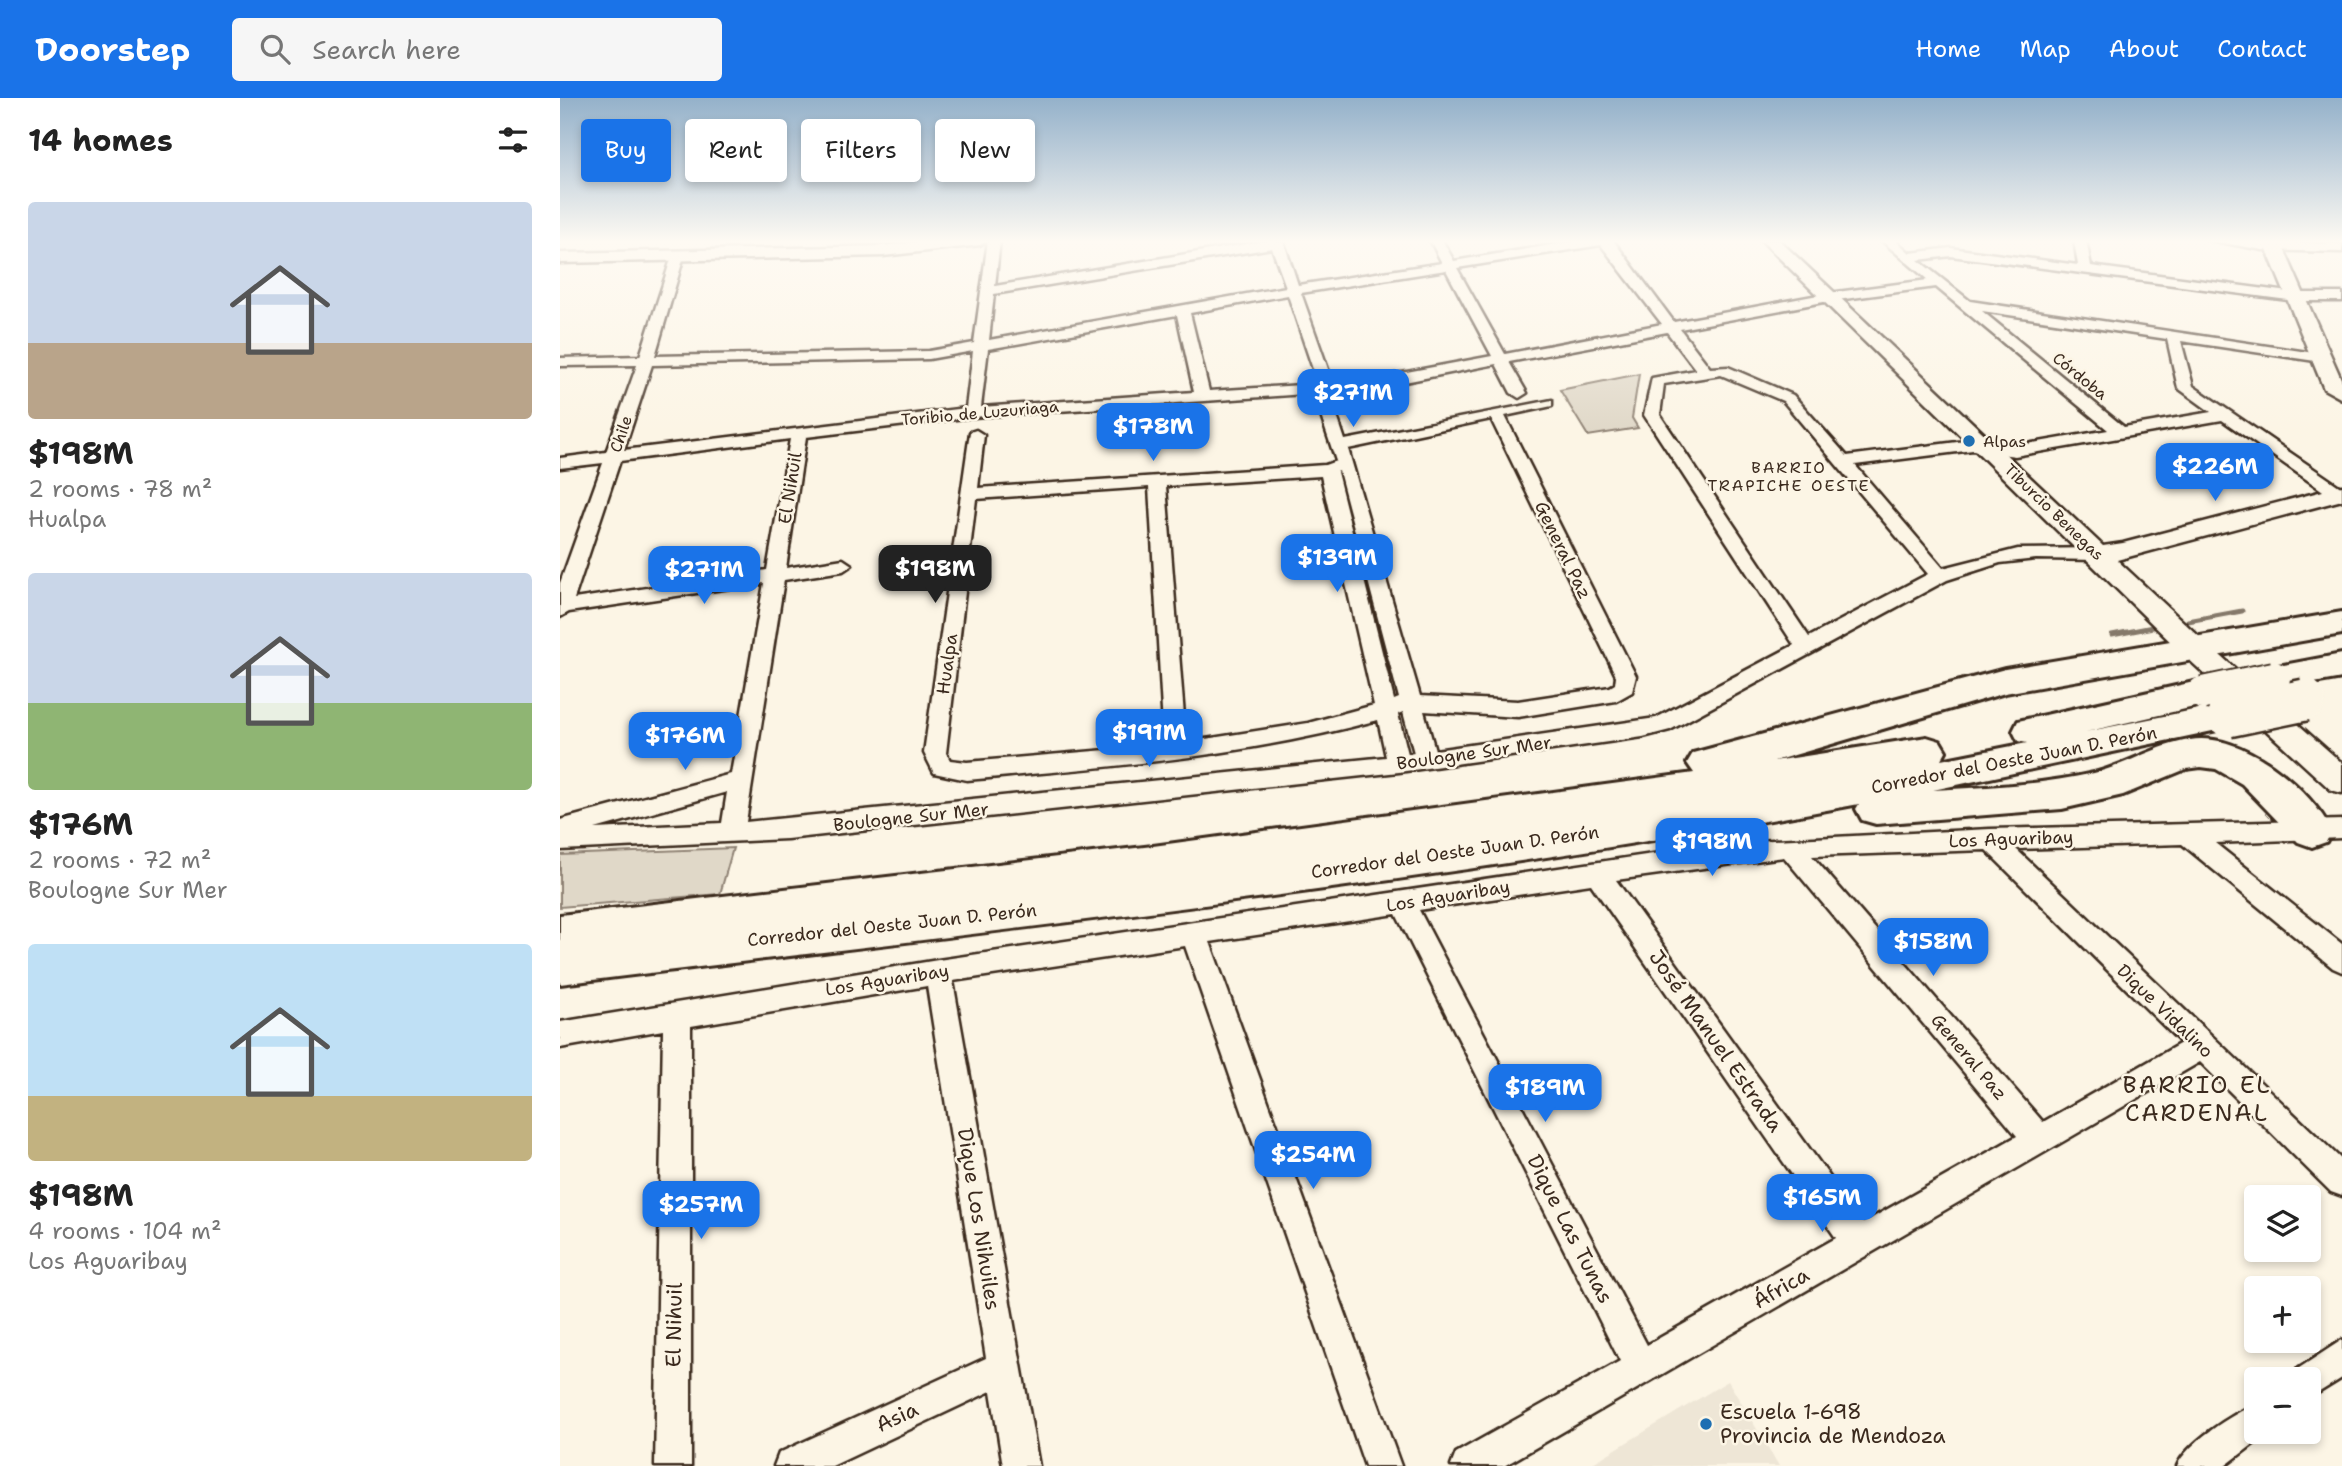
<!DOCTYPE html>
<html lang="en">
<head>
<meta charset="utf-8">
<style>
  :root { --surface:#fff; --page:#f6f6f6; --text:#222; --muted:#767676; --accent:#1a73e8 }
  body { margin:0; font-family:"Shantell Sans",sans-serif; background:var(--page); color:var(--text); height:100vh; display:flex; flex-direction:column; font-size:26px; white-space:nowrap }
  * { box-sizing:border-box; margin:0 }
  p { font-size:23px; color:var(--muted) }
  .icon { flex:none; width:38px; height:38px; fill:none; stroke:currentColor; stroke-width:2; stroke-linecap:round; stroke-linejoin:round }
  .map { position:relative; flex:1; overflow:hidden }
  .panel { display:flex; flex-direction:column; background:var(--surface); width:560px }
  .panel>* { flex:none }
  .guide { position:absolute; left:21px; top:21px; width:665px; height:63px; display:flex; gap:14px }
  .tools { position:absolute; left:1684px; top:1087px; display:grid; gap:14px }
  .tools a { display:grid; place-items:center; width:77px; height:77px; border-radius:7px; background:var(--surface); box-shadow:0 4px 10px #0003; font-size:35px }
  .price { position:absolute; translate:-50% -60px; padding:0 16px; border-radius:14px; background:var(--accent); color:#fff; font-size:23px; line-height:46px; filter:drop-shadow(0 2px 4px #0008) }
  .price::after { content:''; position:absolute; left:50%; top:42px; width:21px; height:16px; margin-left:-10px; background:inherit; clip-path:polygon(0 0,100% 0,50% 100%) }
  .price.current { background:#222; color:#fff }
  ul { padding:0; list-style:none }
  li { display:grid; align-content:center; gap:14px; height:371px; padding:0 28px }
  li span { display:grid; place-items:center; height:217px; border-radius:7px; color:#555 }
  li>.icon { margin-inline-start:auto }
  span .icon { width:126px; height:126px; fill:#fffc; stroke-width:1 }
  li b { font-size:30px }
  h2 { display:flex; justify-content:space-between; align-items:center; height:84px; padding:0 28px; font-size:30px }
  .pill { padding:0 24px; border-radius:7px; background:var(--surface); box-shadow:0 4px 10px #0003; font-size:24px; line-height:63px }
  .pill.current { background:var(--accent); color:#fff }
  header { display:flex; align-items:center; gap:42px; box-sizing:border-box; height:98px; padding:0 35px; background:var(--accent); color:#fff }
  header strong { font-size:33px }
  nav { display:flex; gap:38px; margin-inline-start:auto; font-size:24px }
  .search { width:490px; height:63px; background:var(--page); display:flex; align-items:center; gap:18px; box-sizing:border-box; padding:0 24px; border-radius:7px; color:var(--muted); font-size:26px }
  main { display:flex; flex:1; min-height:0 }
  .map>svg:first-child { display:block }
  .built { fill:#eee6d6 }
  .green { fill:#e0d8c8; stroke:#8e8173; stroke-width:2 }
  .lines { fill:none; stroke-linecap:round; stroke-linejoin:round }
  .stream { stroke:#85796b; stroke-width:5 }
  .street-casing { stroke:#3b2a1e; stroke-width:5 }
  .secondary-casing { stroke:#3b2a1e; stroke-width:5 }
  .highway-casing { stroke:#3b2a1e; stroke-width:6 }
  .street { fill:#fcf5e5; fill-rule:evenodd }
  .secondary { fill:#fcf5e5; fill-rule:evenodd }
  .highway { fill:#fcf5e5; fill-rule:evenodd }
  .highway-bridge-far1-casing { stroke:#3b2a1e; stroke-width:36; stroke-linecap:butt }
  .highway-bridge-casing { stroke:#3b2a1e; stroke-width:46; stroke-linecap:butt }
  .highway-bridge-far1 { stroke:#fcf5e5; stroke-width:32 }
  .highway-bridge { stroke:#fcf5e5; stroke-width:41 }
  .poi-dot { fill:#1f6fb2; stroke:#fcf5e5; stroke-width:2.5 }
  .labels { text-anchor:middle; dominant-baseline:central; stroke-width:5; stroke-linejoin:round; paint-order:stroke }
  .far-street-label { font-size:16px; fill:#3b2a1e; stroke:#fcf5e5 }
  .far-poi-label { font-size:16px; fill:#3b2a1e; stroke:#fcf5e5; text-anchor:start }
  .far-neighbourhood-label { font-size:16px; letter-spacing:2px; fill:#3b2a1e; stroke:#fcf5e5 }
  .street-label { font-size:18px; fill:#3b2a1e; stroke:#fcf5e5 }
  .near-street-label { font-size:21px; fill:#3b2a1e; stroke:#fcf5e5 }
  .near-poi-label { font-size:21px; fill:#3b2a1e; stroke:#fcf5e5; text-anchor:start }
  .near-quarter-label { font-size:24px; letter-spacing:2px; fill:#3b2a1e; stroke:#fcf5e5 }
</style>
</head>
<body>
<header>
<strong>Doorstep</strong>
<div class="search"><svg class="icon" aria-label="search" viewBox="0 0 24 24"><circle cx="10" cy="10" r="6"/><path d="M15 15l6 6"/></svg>Search here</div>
<nav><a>Home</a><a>Map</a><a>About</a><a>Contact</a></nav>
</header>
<main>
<section class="panel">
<h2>14 homes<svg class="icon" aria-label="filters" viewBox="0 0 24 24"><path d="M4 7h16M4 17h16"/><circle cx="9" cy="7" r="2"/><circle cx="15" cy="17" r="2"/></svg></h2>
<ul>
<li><span style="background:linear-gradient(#c9d6e8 65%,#b9a48a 0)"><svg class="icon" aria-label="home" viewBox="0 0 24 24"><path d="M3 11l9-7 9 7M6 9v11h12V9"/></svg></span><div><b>$198M</b><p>2 rooms · 78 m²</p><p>Hualpa</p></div></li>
<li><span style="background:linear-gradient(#c9d6e8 60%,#8fb573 0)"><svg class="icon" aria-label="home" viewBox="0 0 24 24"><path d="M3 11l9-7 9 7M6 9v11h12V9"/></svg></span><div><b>$176M</b><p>2 rooms · 72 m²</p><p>Boulogne Sur Mer</p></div></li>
<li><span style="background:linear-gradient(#bfe0f5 70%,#c2b280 0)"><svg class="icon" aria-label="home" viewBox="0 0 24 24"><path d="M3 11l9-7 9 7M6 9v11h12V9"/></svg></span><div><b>$198M</b><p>4 rooms · 104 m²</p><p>Los Aguaribay</p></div></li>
</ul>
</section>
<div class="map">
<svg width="1782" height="1368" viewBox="0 0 1782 1368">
  <rect width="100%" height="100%" fill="#fcf5e5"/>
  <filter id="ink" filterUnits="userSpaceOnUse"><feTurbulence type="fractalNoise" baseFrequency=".0143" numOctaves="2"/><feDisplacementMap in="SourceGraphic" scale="14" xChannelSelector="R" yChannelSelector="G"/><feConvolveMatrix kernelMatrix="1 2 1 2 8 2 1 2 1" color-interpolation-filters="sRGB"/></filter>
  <g filter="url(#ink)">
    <!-- built -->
    <path class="built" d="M1168,1283l51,85h-191z"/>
    <!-- green -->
    <path class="green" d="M1079,276l-7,44 6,10 -50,8 -28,-46z
      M173,750l-13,46 -160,13v-52z"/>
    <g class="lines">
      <!-- stream -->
      <path class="stream" d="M1628,523l54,-10
        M1552,537l41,-8"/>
      <defs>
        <path id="street" d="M428,142h12l-5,46 275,-46 14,3 14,42 144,-22 -12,-23h12l12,21 128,-21h31l61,82 155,-29 99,-13 -47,-40h14l15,13 41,-5 127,17 -4,-25h12l5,26 205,27h46v8h-46l-345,-45 -33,4 52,41 357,54v6l-5,1 -141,-21 12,45 149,102v10h-9l-111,-78 -207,36 -42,-6 -118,15 88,103 75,-19 80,-1 9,6 -9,6 -62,-1 -36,4 -53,17 -277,150 -27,7 -244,35 -612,67 -227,11v-30l171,-46 33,-191 -195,29 -9,5v-34l43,-120 -43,5v-10l46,-6 31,-87 -77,1v-8l80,-2 32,-100 6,-4 6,4 -29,100 274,-5 45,-8zM1041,147l61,79 -157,30 -48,-86zM712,150l14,39 -297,53 5,-46zM886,172l46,86 -128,24 -31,3 -32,-90zM1376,189l172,143 -93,16 -42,-6 -126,16 -54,-61 -65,-28 -18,1 -30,-39 149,-28zM728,197l30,89 -109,7 -19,-78zM1422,213l185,28 11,49 33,24 -87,15zM617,217l17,77 -213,15 7,-58zM1107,234l29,38 -44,8 -8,37 150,230 -138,73 -221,32 -11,-39 94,6 98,-16 16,-9 4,-16 -131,-260 47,-10v-6l-207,40 -11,-33v-15l30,-2 132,-26 15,29 8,5 8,-5 -18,-31zM413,253l-7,57 -342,42 28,-85 277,-6zM1161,277l62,26 145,173 -119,63 -149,-222 4,-31zM759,295l-1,14 18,54 -11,4 -347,23 6,-53 -8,-5 -6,2 -46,321 10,20 33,7c138,-13 276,-23 411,-60l8,37 -640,65 38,-242 59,-9 9,-6 -9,-6 -57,9 20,-131 167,-20zM931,321l125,257 -1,8 -5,3 -92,14 -98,-5 -72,-247zM230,341l-23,131 -193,29 46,-138zM779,373l60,227 -5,2 -57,-228zM761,378l53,229 -66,18 -122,19 -20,-256zM589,389l15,258 -197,17 -17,-2 -4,-7 30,-254zM843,614l11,41 -6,1 -10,-40zM167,694l-5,31 -127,6z
          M1648,142l134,4v8l-79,-2z
          M1782,722v18l-127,5 127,101v28l-9,-4 -151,-124 -166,5 326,311v36l-11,-4 -131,-130 -696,404h-53l5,-13 164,-92 -224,-447 -186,28 191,524h-36l-180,-520 -232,35 86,485h-36l-12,-75 -159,75h-58l5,-13 207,-95 -59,-372 -236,40v440h-36l8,-436 -103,18v-26l378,-62 796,-118 256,-13zM1426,752l195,193 -138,79 -231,-266zM1224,759l233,279 -154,87 -247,-343zM1031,786l245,354 -189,107 -228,-435z
          M1782,1242v38l-34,21v-20h-16l4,-9z
          M1696,1306v28l12,1 -43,33h-48c9,-22 56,-53 79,-62z"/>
        <path id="secondary" d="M372,142h56l-8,5 -97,11 -323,7v-10l323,-7z
          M1201,142h18l324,306 20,-3 219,-57v14l-225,60 87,81 138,122v30l-11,-3 -147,-135z
          M1703,142h17l62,141v18l-18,-10z"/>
        <path id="highway" d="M1782,514v22l-337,59 -231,68 153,-24 13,4 6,10 -5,9 86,-17 -9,-2 -5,-10 5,-10 185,-41 13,4 5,9 -5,9 -131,30 143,-29 13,4 5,9 -5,9 -308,65c54,-3 108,-5 161,-17 33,-8 62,-28 96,-33 52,-9 119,47 142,91l-6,11 -14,5 -14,-5 -56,-58 -26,-15 -15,-2 -15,2 -63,26 -61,14 -186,15 -14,-4 -6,-11 3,-5c-430,81 -865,126 -1299,180v-69l593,-69 541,-73 -7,-10 6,-10 312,-84z
          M1782,556v24l-68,12 -12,-3 -6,-9 6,-9z"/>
      </defs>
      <!-- street casing -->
      <use href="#street" class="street-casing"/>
      <!-- secondary casing -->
      <use href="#secondary" class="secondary-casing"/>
      <!-- highway casing -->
      <use href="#highway" class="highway-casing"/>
      <!-- street -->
      <use href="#street" class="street"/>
      <!-- secondary -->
      <use href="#secondary" class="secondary"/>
      <!-- highway -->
      <use href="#highway" class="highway"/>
      <defs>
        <path id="highway-bridge-far1" d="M1643,595l71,-15"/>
        <path id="highway-bridge" d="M1668,618l77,-16"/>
      </defs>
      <!-- highway-bridge-far1 casing -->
      <use href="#highway-bridge-far1" class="highway-bridge-far1-casing"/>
      <!-- highway-bridge casing -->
      <use href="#highway-bridge" class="highway-bridge-casing"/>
      <!-- highway-bridge-far1 -->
      <use href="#highway-bridge-far1" class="highway-bridge-far1"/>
      <!-- highway-bridge -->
      <use href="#highway-bridge" class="highway-bridge"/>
    </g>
  </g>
  <!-- sky -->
  <linearGradient id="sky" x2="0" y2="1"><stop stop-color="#94b1ca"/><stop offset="0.43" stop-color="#fefaf3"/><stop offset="1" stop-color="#fefaf3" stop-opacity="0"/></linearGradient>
  <rect width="1782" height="334" fill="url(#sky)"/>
  <!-- markers -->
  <g class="poi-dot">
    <circle cx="1409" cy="343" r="7"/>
    <circle cx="1146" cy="1326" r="7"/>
  </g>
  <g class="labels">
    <!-- far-street labels -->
    <g class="far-street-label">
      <text transform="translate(1520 278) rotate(39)">Córdoba</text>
      <text transform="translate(420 315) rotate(-5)">Toribio de Luzuriaga</text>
      <text transform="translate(61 336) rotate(-71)">Chile</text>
      <text transform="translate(1494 414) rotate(44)">Tiburcio Benegas</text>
    </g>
    <!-- far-poi labels -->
    <g class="far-poi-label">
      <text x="1423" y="343">Alpas</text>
    </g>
    <!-- far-neighbourhood labels -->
    <g class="far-neighbourhood-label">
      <text x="1229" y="369">BARRIO<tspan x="1229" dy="18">TRAPICHE OESTE</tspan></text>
    </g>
    <!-- street labels -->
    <g class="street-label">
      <text transform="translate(230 390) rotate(-81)">El Nihuil</text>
      <text transform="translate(1003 452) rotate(64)">General Paz</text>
      <text transform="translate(387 566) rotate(-82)">Hualpa</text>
      <text transform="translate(914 655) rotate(-8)">Boulogne Sur Mer</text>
      <text transform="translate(1454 662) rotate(-11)">Corredor del Oeste Juan D. Perón</text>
      <text transform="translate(351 719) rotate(-6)">Boulogne Sur Mer</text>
      <text transform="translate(1451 741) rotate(-2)">Los Aguaribay</text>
      <text transform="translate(895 754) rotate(-8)">Corredor del Oeste Juan D. Perón</text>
      <text transform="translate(888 798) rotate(-9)">Los Aguaribay</text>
      <text transform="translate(332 827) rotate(-6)">Corredor del Oeste Juan D. Perón</text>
      <text transform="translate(327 882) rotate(-9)">Los Aguaribay</text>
      <text transform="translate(1605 913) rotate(44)">Dique Vidalino</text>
      <text transform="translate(1409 959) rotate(50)">General Paz</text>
    </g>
    <!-- near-street labels -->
    <g class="near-street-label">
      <text transform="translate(1156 943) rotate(55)">José Manuel Estrada</text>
      <text transform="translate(419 1121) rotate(81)">Dique Los Nihuiles</text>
      <text transform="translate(1010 1131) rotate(63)">Dique Las Tunas</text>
      <text transform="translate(1221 1190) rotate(-30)">África</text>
      <text transform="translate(114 1227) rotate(-89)">El Nihuil</text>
      <text transform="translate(337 1319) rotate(-25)">Asia</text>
    </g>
    <!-- near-poi labels -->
    <g class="near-poi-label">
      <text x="1160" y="1314">Escuela 1-698<tspan x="1160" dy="24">Provincia de Mendoza</tspan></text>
    </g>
    <!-- near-quarter labels -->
    <g class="near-quarter-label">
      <text x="1637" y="987">BARRIO EL<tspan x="1637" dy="28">CARDENAL</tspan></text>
    </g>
  </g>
</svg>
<div class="tools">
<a><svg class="icon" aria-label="layers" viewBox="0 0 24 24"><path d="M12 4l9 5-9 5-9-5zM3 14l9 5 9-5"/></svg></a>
<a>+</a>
<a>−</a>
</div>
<b class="price" style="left:793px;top:331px">$271M</b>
<b class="price" style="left:593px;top:365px">$178M</b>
<b class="price" style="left:1655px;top:405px">$226M</b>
<b class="price" style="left:777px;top:496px">$139M</b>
<b class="price current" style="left:375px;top:507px">$198M</b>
<b class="price" style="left:144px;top:508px">$271M</b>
<b class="price" style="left:589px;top:671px">$191M</b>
<b class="price" style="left:125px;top:674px">$176M</b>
<b class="price" style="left:1152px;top:780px">$198M</b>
<b class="price" style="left:1373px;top:880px">$158M</b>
<b class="price" style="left:985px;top:1026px">$189M</b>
<b class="price" style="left:753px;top:1093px">$254M</b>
<b class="price" style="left:1262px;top:1136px">$165M</b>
<b class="price" style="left:141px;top:1143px">$257M</b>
<div class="guide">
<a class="pill current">Buy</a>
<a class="pill">Rent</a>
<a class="pill">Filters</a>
<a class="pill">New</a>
</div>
</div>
</main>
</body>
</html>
